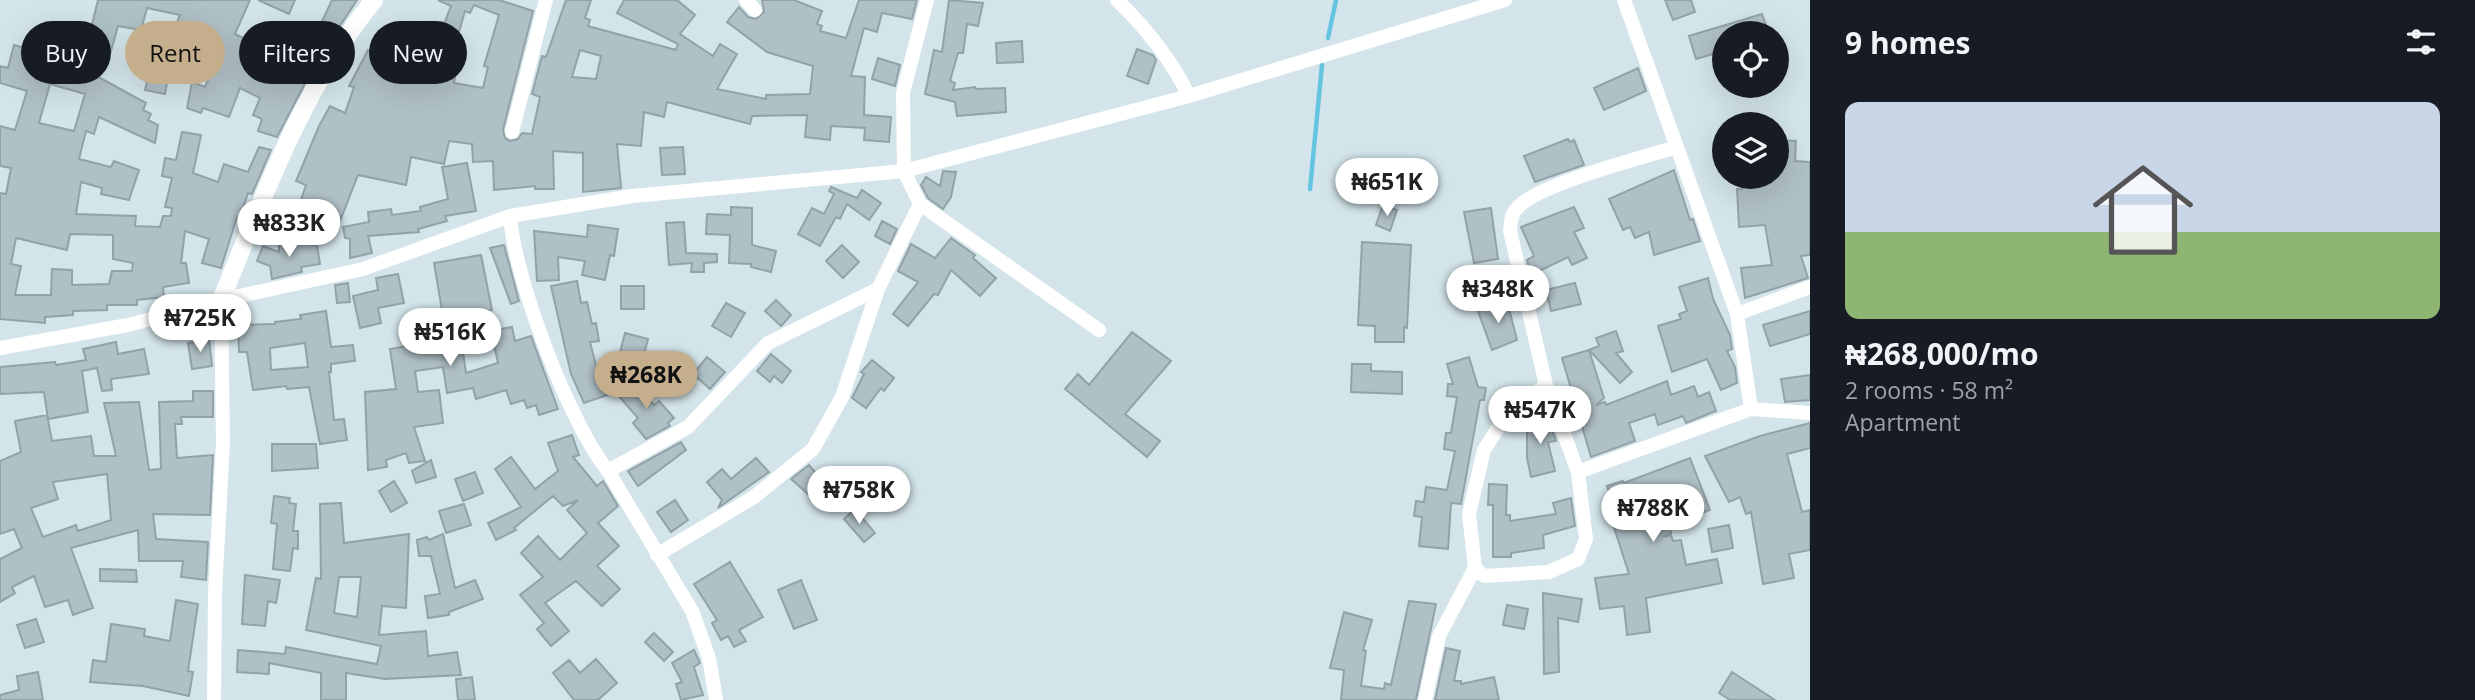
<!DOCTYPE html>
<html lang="en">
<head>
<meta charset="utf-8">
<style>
  :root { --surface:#171b24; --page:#242831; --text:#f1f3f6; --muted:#9ea1a6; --accent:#c4ae8c }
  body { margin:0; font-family:"Open Sans",sans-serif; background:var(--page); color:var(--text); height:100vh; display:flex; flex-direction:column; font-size:26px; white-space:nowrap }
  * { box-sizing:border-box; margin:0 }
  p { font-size:23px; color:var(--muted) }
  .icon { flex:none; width:38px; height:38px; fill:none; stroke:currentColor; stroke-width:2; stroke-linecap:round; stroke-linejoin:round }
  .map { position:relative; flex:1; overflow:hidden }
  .panel { display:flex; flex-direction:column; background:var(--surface); width:665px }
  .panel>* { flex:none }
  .guide { position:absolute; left:21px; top:21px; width:665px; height:63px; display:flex; gap:14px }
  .buttons { position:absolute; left:1712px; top:21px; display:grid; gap:14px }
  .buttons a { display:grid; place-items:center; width:77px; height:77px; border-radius:50%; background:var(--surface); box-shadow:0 7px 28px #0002; font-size:35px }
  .price { position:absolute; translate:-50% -60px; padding:0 16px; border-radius:24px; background:#fff; color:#222; font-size:23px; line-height:46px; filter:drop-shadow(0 2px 4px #0008) }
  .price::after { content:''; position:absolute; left:50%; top:42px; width:21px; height:16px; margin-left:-10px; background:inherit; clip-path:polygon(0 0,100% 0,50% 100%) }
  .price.active { background:var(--accent); color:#111 }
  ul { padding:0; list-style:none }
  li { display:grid; align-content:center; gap:14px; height:371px; padding:0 35px }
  li span { display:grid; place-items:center; height:217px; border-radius:14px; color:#555 }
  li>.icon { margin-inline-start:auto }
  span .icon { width:126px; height:126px; fill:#fffc; stroke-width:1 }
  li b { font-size:30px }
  h2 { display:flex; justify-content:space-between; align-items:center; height:84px; padding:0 35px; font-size:30px }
  .chip { padding:0 24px; border-radius:32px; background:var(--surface); box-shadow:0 7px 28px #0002; font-size:24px; line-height:63px }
  .chip.active { background:var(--accent); color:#111 }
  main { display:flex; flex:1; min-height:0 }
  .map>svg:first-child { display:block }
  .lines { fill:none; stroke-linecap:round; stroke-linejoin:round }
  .stream { stroke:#65c5e0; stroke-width:4.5 }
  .building { fill:#afc0c6; stroke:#92a3a8; stroke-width:2; fill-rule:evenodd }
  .minor { stroke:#fff; stroke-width:14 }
  .tertiary { stroke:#fff; stroke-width:18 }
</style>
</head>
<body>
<main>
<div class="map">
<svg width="1810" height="700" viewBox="0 0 1810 700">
  <rect width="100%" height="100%" fill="#d3e5ea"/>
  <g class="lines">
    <!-- stream -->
    <path class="stream" d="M1328,38l8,-38
      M1310,189l12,-124"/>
  </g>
  <!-- building -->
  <path class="building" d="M98,0h152l-15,34 21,10 -9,20 33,17 13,-30 -14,-6 10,-21 27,13 -13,29 9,4 -35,67 -19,-6 4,-12 -9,-4 7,-17 -20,-10 -11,29 -26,-9 -2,5 -14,-5 5,-26 13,5 9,-20 -23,-11 7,-14 -25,-10 7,-17 -33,-7 -6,22 -23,-4 -7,25 -24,-6z
    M258,0h37l-6,14z
    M332,0h25l-27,41 -14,-7z
    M438,0h61l34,11 -30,119 2,8 5,3 8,-2 4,-6 10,1 8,-37 -8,-3 10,-38 4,1 20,-57h25l-6,18 5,2 -2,6 88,24 2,-6 -61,-31 7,-13h53l18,15 -15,19 33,22 7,-12 17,10 -20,35 49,10v-4l44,-1 3,-28 -46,-14 -40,-30 12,-15 9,10 8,2 8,-7 -2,-12h32l28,11 -5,13 5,2 -2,5 26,7 13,-38h58l-5,19 -30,-6 -5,19 -13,-4 -13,48 14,1 -1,38 27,2 -2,25 -25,-2 1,-12 -34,-2 -1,14 -25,-3 2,-22 -55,1 -2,8 -83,-22 -3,15 -20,-5 -3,34 -24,-2 4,44 -38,4v-39l-30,-2 1,38h-19v-3l-41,4 -1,-29 -20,1 -1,-18 -23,-3 -5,23 -33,-7 -5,28 -48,-10 -18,46 -24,-5 -3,14 -30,-7 3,-11 10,3 10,-30 -10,-4 23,-55 11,-20 15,7 9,-26 -5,-1 19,-36 28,12 13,-36 30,11 12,-31zM474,5l25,10 -15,51 4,1 -5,21 -29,-5 3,-18 -7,-2 15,-52 5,2zM580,50l21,6 -5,23 -24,-2z
    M949,0l34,3 -5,23 -11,-2 -4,29h-5l-8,28 5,2 -2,7 22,-3 1,2 29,-1 1,24 -49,4 -2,-14 -30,-8 9,-44 8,2z
    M1665,0h26l4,12 -22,8z
    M1762,14l7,19h-45v18l-28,8 -7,-23z
    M55,31l26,6 -7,31 19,6 53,29 -3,7 8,4 -3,6 10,5 -3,18 -56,-26 -5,17 -8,-3 -7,28 32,8 3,-6 25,9 -10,30 -28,-6 1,-6 -21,-6 -5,32 60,2 -1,10 25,1 3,-11h8l1,-8 -7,-1 7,-29 -10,-2 3,-18 11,2 6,-28 19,3 -8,38 25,9 6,-18 24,8 11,-25 12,3 -19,44 -4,-1 -8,25 -3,-1 -16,51 -19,-5 7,-24 -24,-8 -4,32h5l3,20 -26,4 1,10 -27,3v5h-30v5l-34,1v4l-28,2v6l-45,-4v-126l6,1 5,-26 -11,-2v-40l15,4 12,-39 -27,-8v-17l8,2 6,-23 36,10zM50,84l35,10 -11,37 -35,-8zM70,234l43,1v24l20,4 -1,8h-20l-3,13 -37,1v-15l-20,-1 -1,26h-36l6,-29 -10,-2 5,-26 51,12z
    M140,36l17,5 -6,19 -16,-6z
    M1022,41l1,21 -26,1 -1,-20z
    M1137,49l16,6 3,5 -8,24 -21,-8z
    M878,58l22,7 -5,21 -23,-7z
    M151,64l19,3 -5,27 -20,-4z
    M1638,68l8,23 -42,19 -10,-22z
    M1568,139l2,3 4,-2 10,25 -49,17 -11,-26z
    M1776,140l20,1 -1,20 15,1v93l-9,1 7,22 -63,20 -4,-30 31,-3 -7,-40 -26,2 -2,-38h5v-12h34z
    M683,147l2,27 -23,1 -2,-27z
    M467,163l9,48 -31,5 2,5 -29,8 1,3 -51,4 4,17 -22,5v-19l-5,-1 -2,-11 26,-5 -1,-10 23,-3 1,6 29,-4 -1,-4 28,-8 -6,-32z
    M1674,170l16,50 3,-1 7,22 -46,14 -5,-23 -14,6 -5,-11 -7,3 -14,-31z
    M943,171l13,1 -5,25 -8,12 -15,-11 -7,-13 5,-8 14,9z
    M831,187l26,11 5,-8 19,13 -12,17 -22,-16 -7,15 -4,-2 -16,29 -22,-12 14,-26 12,6 10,-20 -5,-3z
    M1383,205l14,5 -7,21 -14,-6z
    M731,207l21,1v37l24,6 -5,21 -20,-5v-3l-22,-1 1,-28 -24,-1 1,-20 24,1z
    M1574,207l10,21 -10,4 13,26 -15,7 -4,-8 -37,18 -4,-15 7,-4 -13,-29z
    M1491,208l7,51 -24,4 -10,-51z
    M882,221l15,8 -7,15 -15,-8z
    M684,222l2,31 31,1v8l-13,1v9h-13l1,-9 -23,2 -3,-42z
    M588,225l30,4 -4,27 -4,-1 -5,25 -23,-5 3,-14 -27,-4 1,23 -22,1 -3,-50 53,6z
    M951,238l24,17 -2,3 23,20 -16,18 -29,-26 -13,25 -4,-1 -26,32 -15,-12 25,-32 -20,-11 13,-27 24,14z
    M1362,242l49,3 -4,83 -3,-1v15h-29v-16l-17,-1z
    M279,243l38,2 3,19 -19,3 1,5 -30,7 -2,-13 -13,-5 6,-15 16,6z
    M504,245l15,56 -8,3 -21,-56z
    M842,245l17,17 -16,16 -17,-17z
    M481,255l11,55 -34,7 8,56 32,-10 -7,-32 21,-4 3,14 16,-5 27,73 -19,6 -3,-10 -9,3 -3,-8 -13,4 -5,-14 -30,9 -3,-11 -26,5 -4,-26 -28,4 3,21 21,-2 4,33 -29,4 11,34 -16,2 -3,-10 -20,7 1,7 -19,3 -3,-78 31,-3 -6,-40 23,-4 -2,-26 32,-3 -9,-53z
    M398,274l6,29 -26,5 3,15 -21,5 -7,-32 25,-6 -2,-12z
    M1708,278l5,21 17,36 2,14 -5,2 8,16 2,16 -16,7 -14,-31 -35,13 -14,-46 23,-7 -2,-5 8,-3 -8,-24z
    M577,281l4,22 6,-1 5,22 4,-1 3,18 -9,1 7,27 7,-2 6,27 -26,9 -13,-29 -20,-88z
    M348,283l2,19 -13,1 -2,-18z
    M1575,283l6,21 -30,7 -5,-21z
    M621,286h23v23h-23z
    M776,300l15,15 -10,11 -16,-15z
    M1507,301l10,39 -25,10 -14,-39z
    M726,303l19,10 -14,24 -19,-11z
    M326,311l5,36 22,-2 2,16 -24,3v8h-2l5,48 10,-1 3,21 -27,4 -11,-57 -22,2 -1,-3 -33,4 -6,-38h-8l-1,-27 37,-1v-2l26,-3 -1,-4zM305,343l3,24 -37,3 -1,-22z
    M1810,311v23l-40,12 -7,-21z
    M1616,331l7,20 -7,2 16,19 -12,11 -31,-33 10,-4 -3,-8z
    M1132,332l39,29 -46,53 35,27 -13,16 -82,-68 13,-15 11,11z
    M625,333l23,6 -6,23 -23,-6z
    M209,340l3,26 -20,3 -4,-26z
    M116,342l2,12 26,-5 5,25 -38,5 1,11 -10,1 -5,-23 -15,3 6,41 -40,7 -4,-27 -44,2v-27l55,-5 1,3 30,-5 -3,-11z
    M1589,350l15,48 -8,7 9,-3 1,3 61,-24 4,14 23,-9 4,11 11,-5 7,19 -30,12 -3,-7 -25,9 -3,-11 -26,9 6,18 -44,16 -29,-99z
    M771,354l20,17 -9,12 -8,-7 -4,6 -13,-11z
    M707,357l18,15 -15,17 -17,-15z
    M1469,357l9,30 8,1 -2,12h-4l-19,104 -10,-1 -3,46 -29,-3 3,-29 -8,-1 2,-15 8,1 2,-15 21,3 8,-39 -11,-2 2,-16h5l6,-36 -10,-1 1,-12h5l-6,-20z
    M872,360l22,18 -10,13 -3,-3 -15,20 -14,-10 12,-24 -3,-2z
    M1352,364h19v7l31,1v22l-51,-2z
    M1810,375v25l-25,2 -4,-23z
    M633,381l21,24 5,-4 15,17 -6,5 2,3 -24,13 -13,-16 5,-5 -21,-24z
    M193,391h20v26h-32l1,7h-7l2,34 36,-3 -3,60 -57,-1 3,25 52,3 -2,38 -25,-3 2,-16h-44l-1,-31 -67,18 22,60 -20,7 -5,-15 -23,7 -11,-31 -22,11 3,6 -15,9v-43l22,-11 -8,-19 -14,5v-73l21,-9 -6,-31 32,-6 5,26 39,-5 3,20h22l-12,-53 35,-1 10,68 12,-1 -2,-67 34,-1zM107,474l4,46 -33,11 -2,-6 -33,12 -12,-29 27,-9 -5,-17z
    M1547,416l9,25 -8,1 7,29 -24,6 -4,-19v-41z
    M1810,423v25l-23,6 15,58 8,-2v40l-21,4 5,24 -31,6 -12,-72 -5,2 -6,-17 -11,5 -24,-46 55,-20z
    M572,435l7,20 -6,2 24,29 6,-5 15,25 -20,17 21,23 -22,20 23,23 -18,17 -26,-25 -31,22 24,28 -18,15 -14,-17 7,-6 -24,-28 23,-18 -22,-24 17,-17 22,24 27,-27 -20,-23 11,-10 -15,6 -10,-10 -39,32 2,2 -20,10 -8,-17 33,-16 -26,-38 16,-12 24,32 23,-18 -10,-28z
    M681,442l5,8 -48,36 -10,-15z
    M272,444h44l2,24 -46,3z
    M756,458l13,14 -51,36 4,-8 -15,-18 15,-13 9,10z
    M1690,458l20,52 -17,6 -9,-25 -21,7 8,35 -8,4 8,-2 2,6 8,-1 5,25 31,-6 5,24 -76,15 4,34 -23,3 -3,-29 -24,3 -5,-31 34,-4 -18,-56 6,-1 -10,-31 16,-5 1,2z
    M431,460l5,17 -20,6 -4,-12z
    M809,465l21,25 -14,11 -25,-22z
    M475,472l8,21 -20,8 -8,-22z
    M394,481l13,22 -16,9 -12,-21z
    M1489,484l18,1 -1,30h4v6l46,-7 -3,-11 18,-5 4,28 -32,9 1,13 -33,5v4h-18v-52h-5z
    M274,496l16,2 -1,5 7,1 -3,27h5v18l-5,-1 -3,23 -17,-2 4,-45 -6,-1z
    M675,500l13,20 -17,12 -14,-20z
    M341,503l3,40 65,-9 -3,74 -24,-2 -3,29 47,-4 2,25 29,-4 4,23 -76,4 -39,-6v27h-25v-27l-52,-10v11l-32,-2 1,-22 47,4 1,-7 91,17 4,-18 -75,-16 10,-52 5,1 -1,-75zM339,577h22l-4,40 -23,-4z
    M464,504l7,21 -25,8 -7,-22z
    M855,509l20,24 -11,9 -20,-23z
    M1729,525l4,23 -21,4 -4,-23z
    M443,534l12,54 20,-8 8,19 -34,13v3l-21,3 -3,-22 15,-2 -9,-38h-12l-2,-16 10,-3 2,3z
    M730,562l33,55 -24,13 7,11 -12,6 -6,-11 -7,4 -9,-17 5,-3 -23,-36z
    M100,569l36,1 1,12 -37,-1z
    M245,575l35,5 -4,23 -8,-2 -3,25 -23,-2z
    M801,580l16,40 -23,9 -16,-39z
    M1543,593l39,6 -4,23 -20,-4 1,54 -15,2z
    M176,600l22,4 -10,67 5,1 -4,24 -46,-10 -53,-4 3,-22 13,2 5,-38 34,5 -1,7 26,5z
    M1409,601l27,3 -20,96h-75l3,-30 -14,-2 14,-56 28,8 -9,30 3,1 -5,35 23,3 1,-6 6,2z
    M1507,605l21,4 -4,20 -21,-4z
    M36,619l8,23 -19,6 -8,-23z
    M654,633l19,19 -9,9 -19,-19z
    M1446,648l14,3 -6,30h7v3l33,-7 5,23h-64z
    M694,650l6,13 -6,4 9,28 -22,5 -5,-16 6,-2 -10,-19z
    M596,659l21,24 -19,17h-24l-21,-27 16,-13 11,13z
    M38,672l5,28h-43v-5l19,-5 -2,-14z
    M1732,672l43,28h-45l-11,-7z
    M472,677l3,23h-17l-2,-21z"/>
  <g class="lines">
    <!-- minor -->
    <path class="minor" d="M746,0l9,10
      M927,0l-24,93 1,78 16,33 179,126
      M1117,0c30,29 54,59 72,96
      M512,132l34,-132
      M510,216c4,61 59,207 98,255l84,140 17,47 7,42
      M1737,314l73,-27
      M0,348l128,-23 93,-25
      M1751,409l59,4
      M608,471l80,-44 80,-84 110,-54
      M1578,472l173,-63 -14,-95 -113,-314
      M657,555l97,-58 59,-48 29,-52 36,-108 42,-85
      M1475,568l9,8 65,-4 29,-13 8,-20 -8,-67 -32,-87 -36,-154c1,-10 1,-18 9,-25 24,-23 122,-48 158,-59
      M214,700l1,-107 8,-150 -2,-143 142,-31 147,-53 122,-20 272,-25 285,-75 316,-96
      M1425,700l14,-64 36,-68 -6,-54 15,-64 23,-36 39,-29"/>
    <!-- tertiary -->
    <path class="tertiary" d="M221,300c43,-104 81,-212 153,-300"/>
  </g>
</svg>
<div class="buttons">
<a><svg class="icon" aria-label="locate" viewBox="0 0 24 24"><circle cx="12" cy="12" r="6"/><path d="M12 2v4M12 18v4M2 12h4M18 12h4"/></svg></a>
<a><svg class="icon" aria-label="layers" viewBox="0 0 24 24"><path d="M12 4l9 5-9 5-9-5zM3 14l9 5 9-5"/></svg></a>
</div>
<b class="price" style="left:1387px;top:218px">₦651K</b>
<b class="price" style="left:289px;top:259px">₦833K</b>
<b class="price" style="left:1498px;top:325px">₦348K</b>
<b class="price" style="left:200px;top:354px">₦725K</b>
<b class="price" style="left:450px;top:368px">₦516K</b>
<b class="price active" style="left:646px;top:411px">₦268K</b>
<b class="price" style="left:1540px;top:446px">₦547K</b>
<b class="price" style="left:859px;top:526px">₦758K</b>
<b class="price" style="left:1653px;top:544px">₦788K</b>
<div class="guide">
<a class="chip">Buy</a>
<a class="chip active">Rent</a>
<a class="chip">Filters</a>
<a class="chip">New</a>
</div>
</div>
<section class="panel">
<h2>9 homes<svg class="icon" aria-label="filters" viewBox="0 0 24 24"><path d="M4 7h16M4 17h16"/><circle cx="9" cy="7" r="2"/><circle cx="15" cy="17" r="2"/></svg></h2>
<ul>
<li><span style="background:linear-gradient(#c9d6e8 60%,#8fb573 0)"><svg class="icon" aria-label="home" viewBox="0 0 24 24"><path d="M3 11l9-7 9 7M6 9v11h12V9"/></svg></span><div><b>₦268,000/mo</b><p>2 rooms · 58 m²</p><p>Apartment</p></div></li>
</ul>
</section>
</main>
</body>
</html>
